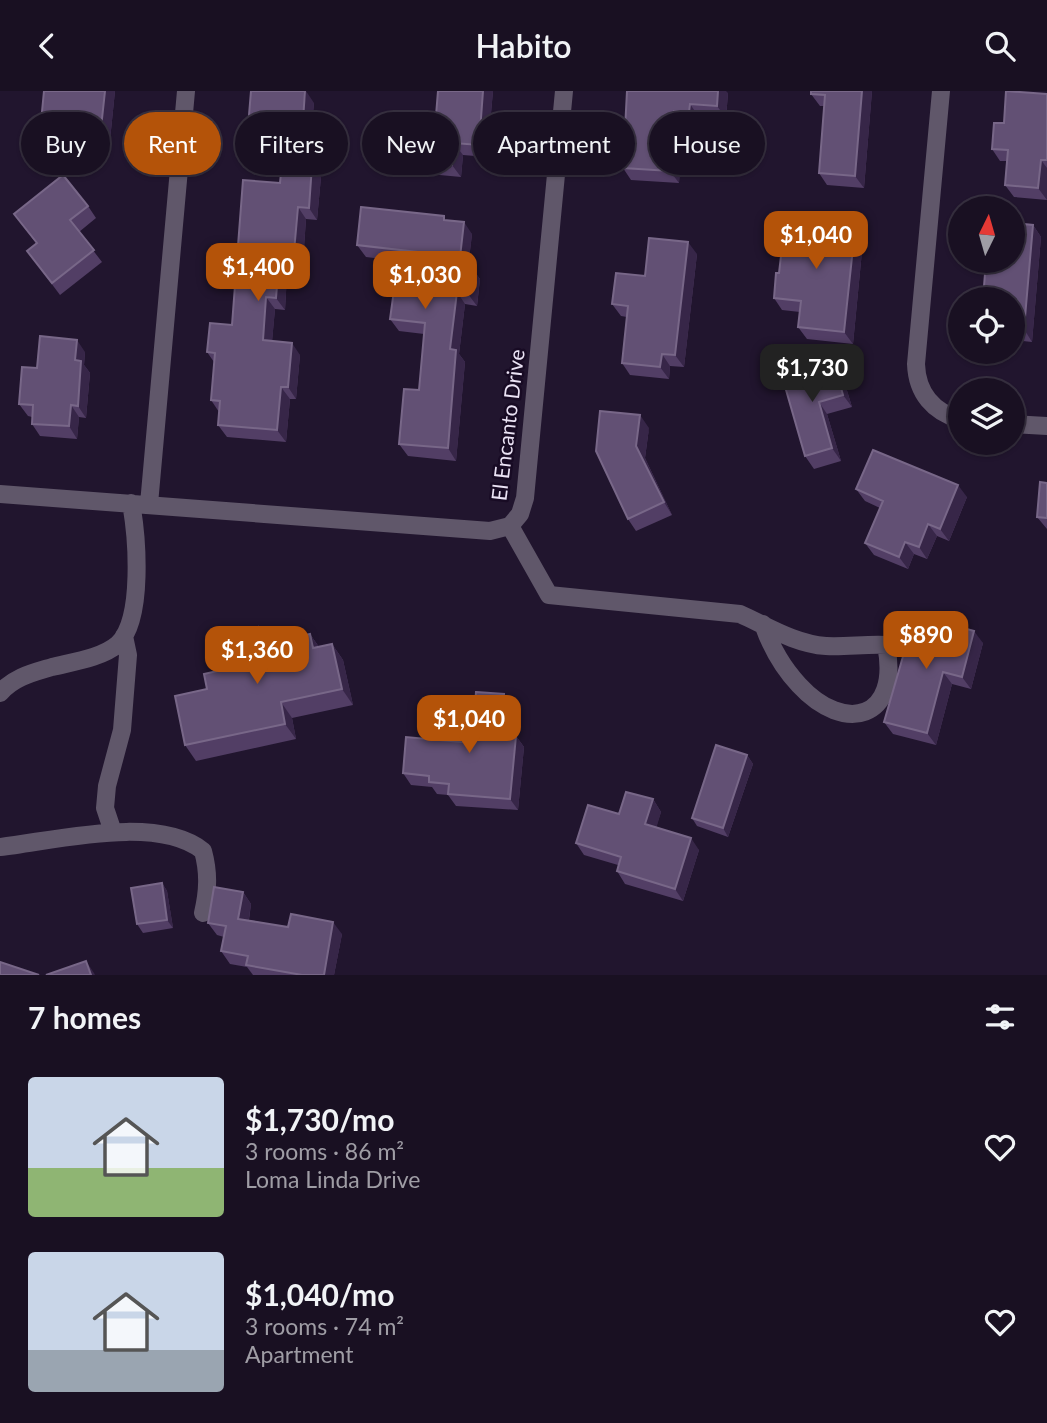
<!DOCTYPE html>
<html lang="en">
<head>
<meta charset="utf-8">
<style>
  :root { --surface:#191022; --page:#22192a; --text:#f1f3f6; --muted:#9f9da5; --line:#373040; --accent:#b45309 }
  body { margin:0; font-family:Lato,sans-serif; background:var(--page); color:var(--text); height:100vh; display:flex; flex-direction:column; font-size:26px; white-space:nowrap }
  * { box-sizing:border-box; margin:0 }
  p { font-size:23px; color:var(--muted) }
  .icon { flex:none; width:38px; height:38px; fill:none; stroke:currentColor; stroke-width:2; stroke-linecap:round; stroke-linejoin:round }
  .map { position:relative; height:884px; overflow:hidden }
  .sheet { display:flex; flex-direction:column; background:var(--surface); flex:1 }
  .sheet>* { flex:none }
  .guide { position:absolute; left:21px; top:21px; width:1006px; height:63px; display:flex; gap:14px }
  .needle { width:46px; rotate:5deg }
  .tools { position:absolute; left:948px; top:105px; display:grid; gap:14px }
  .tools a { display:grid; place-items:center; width:77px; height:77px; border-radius:50%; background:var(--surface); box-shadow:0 2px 5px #0004,0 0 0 2px var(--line); font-size:35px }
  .price { position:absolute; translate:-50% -60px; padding:0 16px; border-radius:14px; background:var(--accent); color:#fff; font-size:23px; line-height:46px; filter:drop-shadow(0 2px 4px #0008) }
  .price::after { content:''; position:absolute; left:50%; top:42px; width:21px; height:16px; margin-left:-10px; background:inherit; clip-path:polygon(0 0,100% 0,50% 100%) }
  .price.active { background:#222; color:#fff }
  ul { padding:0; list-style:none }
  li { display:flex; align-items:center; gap:21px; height:175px; padding:0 28px }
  li span { display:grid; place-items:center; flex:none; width:196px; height:140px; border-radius:7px; color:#555 }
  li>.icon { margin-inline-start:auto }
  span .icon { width:84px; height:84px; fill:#fffc; stroke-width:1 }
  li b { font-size:30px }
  h2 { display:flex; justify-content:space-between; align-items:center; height:84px; padding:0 28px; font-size:30px }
  .chip { padding:0 24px; border-radius:32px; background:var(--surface); box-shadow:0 2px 5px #0004,0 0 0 2px var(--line); font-size:24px; line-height:63px }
  .chip.active { background:var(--accent); color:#fff }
  header { display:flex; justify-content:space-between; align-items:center; height:91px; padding:0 28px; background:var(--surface); font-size:32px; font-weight:600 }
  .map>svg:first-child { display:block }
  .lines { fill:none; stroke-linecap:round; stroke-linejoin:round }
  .minor { stroke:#60576a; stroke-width:18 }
  .wall { fill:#523e65 }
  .shaded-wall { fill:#372648 }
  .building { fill:#625074; stroke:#786788; stroke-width:2 }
  .labels { text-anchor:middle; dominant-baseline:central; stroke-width:5; stroke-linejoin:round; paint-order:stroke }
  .street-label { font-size:21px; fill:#ebe3f5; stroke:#180b24 }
</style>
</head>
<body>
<header><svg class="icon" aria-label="back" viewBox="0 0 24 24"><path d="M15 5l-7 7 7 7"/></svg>Habito<svg class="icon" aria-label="search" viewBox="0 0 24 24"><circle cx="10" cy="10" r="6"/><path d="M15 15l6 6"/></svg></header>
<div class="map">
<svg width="1047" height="884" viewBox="0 0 1047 884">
  <rect width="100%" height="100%" fill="#21152e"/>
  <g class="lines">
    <!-- minor -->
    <path class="minor" d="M941,0l-25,273c1,29 17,48 45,56
      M1013,333l34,2
      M0,403l490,37 20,-5 10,-12 5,-16 39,-407
      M149,413l37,-413
      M510,435l39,69 191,19c27,12 55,30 86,32 20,1 40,-2 60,-1 15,74 -41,90 -87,40 -17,-18 -28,-38 -36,-61
      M0,602c14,-16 32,-20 52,-26 20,-5 50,-9 66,-23 26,-25 19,-108 13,-141
      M113,741l-8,-24 2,-22 15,-56 6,-75 -4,-19
      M0,756c54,-6 157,-33 203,4 6,22 5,40 0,62"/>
  </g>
  <!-- wall -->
  <path class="wall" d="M44,0h71l-5,49 -60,-5 -9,-13z
    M438,0h55l-6,66 -24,-2 -2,22 -32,-3 -8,-12 13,-22z
    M627,0l101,2 -2,25 -27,-1 -1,7 -15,-1 -4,60 -48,-3 -8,-12z
    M872,0l-8,97 -37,-3 -8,-12 5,-67h-4l-9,-12z
    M1047,3v106l-33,-3 -9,-12 2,-24h-7l-8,-12 12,-26z
    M314,12l-3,29 -54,-4 -8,-13z
    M321,86l-4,43 -11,-1 -4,57 -15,-1 -2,35 -10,-1 -3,32 28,14 -4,44h-6l-4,43 -59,-5 -9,-12 1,-13 -8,-12 3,-38 -7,-10 25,-27 48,-142z
    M88,115l8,12 -17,14 23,30 -42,33 -33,-44 9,-8 -22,-29z
    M831,127l7,9 17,2 8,12 -10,103 -46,-5 -9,-12 2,-15 -18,-2 -8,-12 5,-25z
    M447,129l25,14 -4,33h3l9,12 -3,27 -12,-2 -6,50 6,8 -9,99 -48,-5 -9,-12 20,-54 5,-56 -25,-3 -9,-12 22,-27 3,-29 -49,-6 -9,-12z
    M1033,134l8,12 -9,105 -19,-2v-41z
    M697,163l-13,113 -14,-1 -1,13 -39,-4 -8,-12 5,-46 -6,-1 -9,-12 33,-28z
    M85,261l-1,13 6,8 -4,45 -7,-1 -2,22 -37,-3 -8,-12v-7l-4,-1 -9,-12 18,-36z
    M842,283l10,33 -25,7 14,47 -27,8 -9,-13 -23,-80z
    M649,337l-4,30 27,57 -36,16 -8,-12z
    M1047,392v46l-10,-12z
    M856,398l111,8 -18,44 -12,-5 -10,23 -13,-5 -6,15 -34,-14 -9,-12 15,-35 -15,-7z
    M915,524l68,28 -12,46 -19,-5 -16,61 -43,-11 -9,-12z
    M310,543l9,13 13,-3 11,16 10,45 -61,13 4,21 -100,22 -11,-16 22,-56 32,-23 25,-30 22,3z
    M504,603l8,12 -2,29 6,1 8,11 -6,63 -62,-4 -8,-11 -11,-1 -5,-7 -21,-2 -8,-12 69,-30z
    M747,664l6,9 -25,73 -31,-11 -5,-8z
    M653,708l8,13 -5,15 43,23 -16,51 -58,-17 -8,-13 1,-6 -34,-10 -8,-12 43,-29z
    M162,792l5,8 6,37 -30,5 -6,-9z
    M243,801l8,12 -2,16 39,7 54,7 -8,41h-81l-6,-8 -17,-3 -9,-13 3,-14 -7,-2 -9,-12z"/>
  <!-- shaded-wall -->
  <path class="shaded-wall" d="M105,0h10l-5,49 -9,-12z
    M306,0l8,12 -3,29 -8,-12z
    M483,0h10l-6,66 -8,-12z
    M718,0h8l2,2 -2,25 -9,-12z
    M862,0h10l-8,97 -9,-12z
    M690,13l9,13 -1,7 -9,-12z
    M674,20l9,12 -4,60 -9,-12z
    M454,52l9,12 -2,22 -9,-12z
    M1041,69l6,8v32l-9,-12z
    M312,74l9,12 -4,43 -8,-12z
    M298,116l8,12 -4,57 -9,-13z
    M831,127l9,12 -9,-3z
    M464,131l8,12 -5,44 -8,-12z
    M1033,134l8,12 -9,105 -8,-13z
    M855,138l8,12 -10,103 -9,-12z
    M688,151l9,12 -13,113 -9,-12z
    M279,172l8,12 -2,35 -9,-12z
    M471,176l9,12 -3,27 -9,-12z
    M457,201l8,12 -6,50 6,8 -9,99 -8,-13 2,-99z
    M266,206l9,12 -4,44 -8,-13z
    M77,249l8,12 -1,13 6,8 -4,45 -8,-12 -3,-46z
    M292,252l8,12 -4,44 -8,-12z
    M662,263l8,12 -1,13 -9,-12z
    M834,271l8,12 10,33 -9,-12z
    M281,296l9,12 -4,43 -9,-12z
    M819,311l8,12 14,47 -9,-13z
    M71,314l8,12 -2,22 -8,-13z
    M640,324l9,13 -4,30 27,57 -8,-13 -28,-56z
    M958,394l9,12 -18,44 -9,-12z
    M928,433l9,12 -10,23 -8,-12z
    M905,451l9,12 -6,15 -9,-12z
    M258,536l11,15 -9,-5z
    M974,540l9,12 -12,46 -9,-12z
    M310,543l11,16 -8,-2z
    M332,553l11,16 10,45 -11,-16z
    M943,581l9,12 -16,61 -9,-12z
    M504,603l8,12 -3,40 -8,-11z
    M281,611l11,16 4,21 -11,-15z
    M516,645l8,11 -6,63 -8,-11z
    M747,664l6,9 -25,73 -5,-9z
    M653,708l8,13 -7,24 -9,-12z
    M691,747l8,12 -16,51 -8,-12z
    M162,792l5,8 6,37 -6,-8z
    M243,801l8,12 -4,27 -9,-12z
    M333,831l9,12 -8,41h-10z
    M86,870l8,12 1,2h-4z"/>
  <!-- building -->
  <path class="building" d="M44,0h61l-4,37 -60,-6z
    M251,0h54l-2,29 -54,-5z
    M438,0h45l-4,54 -25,-2 -2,22 -31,-3 2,-23 11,1z
    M627,0h91l-1,15 -27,-2 -1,8 -15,-1 -4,60 -47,-3z
    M811,0h51l-7,85 -36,-3 6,-78 -14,-1z
    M1006,0l41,3v66h-6l-3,28 -33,-3 3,-35 -16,-1 2,-26h10z
    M282,71l30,3 -3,43 -11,-1 -5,56h-14l-3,35 -10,-1 -3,43 29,3 -4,44h-7l-4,43 -59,-5 2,-24 -9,-1 4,-47 -8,-1 3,-29 22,2 11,-145 37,3z
    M63,84l25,31 -18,14 24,30 -42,33 -25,-32 10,-8 -23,-29z
    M361,116l83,9v4l20,2 -5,44 12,1 -3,27 -11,-2 -7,57 6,1 -8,98 -49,-4 5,-55 15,1 6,-67 -35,-4 4,-29 18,2 5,-40 -60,-7z
    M786,122l45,5v9l24,2 -11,103 -46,-5 3,-26 -27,-3 2,-25h3z
    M1013,132l20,2 -9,104 -11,-1v-29h-30l3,-38h27z
    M649,147l39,4 -13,113 -13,-1 -2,13 -38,-4 6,-57 -16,-2 4,-31 29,3z
    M40,245l37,4 -2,20 6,1 -3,45 -7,-1 -2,21 -37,-2 1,-19 -14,-1 3,-37 15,1z
    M834,271l9,33 -24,7 13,46 -27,8 -23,-80z
    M600,320l40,4 -4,31 28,56 -36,17 -32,-68z
    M873,359l85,35 -18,44 -12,-5 -9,23 -14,-5 -6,15 -34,-14 18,-42 -27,-12z
    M1040,391l7,1v35l-10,-1z
    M915,524l59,16 -12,46 -19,-5 -16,61 -43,-11z
    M258,536l2,10 21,-5 2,8 27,-6 3,14 19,-4 10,45 -61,13 4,22 -100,21 -10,-49 32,-7 -3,-15 35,-8 -7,-34z
    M476,601l28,2 -3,41 15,1 -6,63 -62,-5 1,-10 -20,-2v-6l-26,-3 3,-36 66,6z
    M716,654l31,10 -24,73 -31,-10z
    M626,701l27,7 -8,25 46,14 -16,51 -58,-18 4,-14 -45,-14 12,-38 31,9z
    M162,792l5,37 -30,4 -6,-36z
    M214,796l29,5 -5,27 50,8 3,-13 42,8 -9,53h-22l-56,-10 2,-9 -27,-5 5,-25 -18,-3z
    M86,870l5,14h-45z
    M0,871l39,13h-39z"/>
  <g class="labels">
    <!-- street labels -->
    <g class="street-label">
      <text transform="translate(507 334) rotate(-83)">El Encanto Drive</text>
    </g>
  </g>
</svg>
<div class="tools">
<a><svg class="needle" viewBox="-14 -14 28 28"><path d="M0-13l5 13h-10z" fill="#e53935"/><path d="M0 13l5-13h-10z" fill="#9f9da5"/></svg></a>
<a><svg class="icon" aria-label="locate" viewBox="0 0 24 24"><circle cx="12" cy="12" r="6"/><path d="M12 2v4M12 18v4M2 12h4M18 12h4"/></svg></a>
<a><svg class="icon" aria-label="layers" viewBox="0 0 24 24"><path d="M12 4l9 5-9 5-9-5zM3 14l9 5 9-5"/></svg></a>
</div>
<b class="price" style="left:816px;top:180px">$1,040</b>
<b class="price" style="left:258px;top:212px">$1,400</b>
<b class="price" style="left:425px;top:220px">$1,030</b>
<b class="price active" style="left:812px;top:313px">$1,730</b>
<b class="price" style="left:926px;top:580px">$890</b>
<b class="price" style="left:257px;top:595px">$1,360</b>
<b class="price" style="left:469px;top:664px">$1,040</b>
<div class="guide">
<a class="chip">Buy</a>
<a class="chip active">Rent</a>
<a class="chip">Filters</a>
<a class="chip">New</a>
<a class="chip">Apartment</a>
<a class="chip">House</a>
</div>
</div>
<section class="sheet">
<h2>7 homes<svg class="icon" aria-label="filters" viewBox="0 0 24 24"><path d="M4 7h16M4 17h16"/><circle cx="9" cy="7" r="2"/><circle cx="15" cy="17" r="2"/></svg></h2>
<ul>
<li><span style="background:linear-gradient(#c9d6e8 65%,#8fb573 0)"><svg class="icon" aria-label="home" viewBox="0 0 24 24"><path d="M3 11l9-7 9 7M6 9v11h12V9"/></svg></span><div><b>$1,730/mo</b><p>3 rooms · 86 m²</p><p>Loma Linda Drive</p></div><svg class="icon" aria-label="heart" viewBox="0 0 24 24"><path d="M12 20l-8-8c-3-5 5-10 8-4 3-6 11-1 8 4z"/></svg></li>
<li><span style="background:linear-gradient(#c9d6e8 70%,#9aa5b1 0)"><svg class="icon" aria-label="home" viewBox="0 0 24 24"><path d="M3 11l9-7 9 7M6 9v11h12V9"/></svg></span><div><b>$1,040/mo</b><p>3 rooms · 74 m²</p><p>Apartment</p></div><svg class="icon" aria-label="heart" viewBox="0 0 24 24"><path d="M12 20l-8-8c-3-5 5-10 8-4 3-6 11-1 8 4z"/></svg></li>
</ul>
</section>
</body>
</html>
